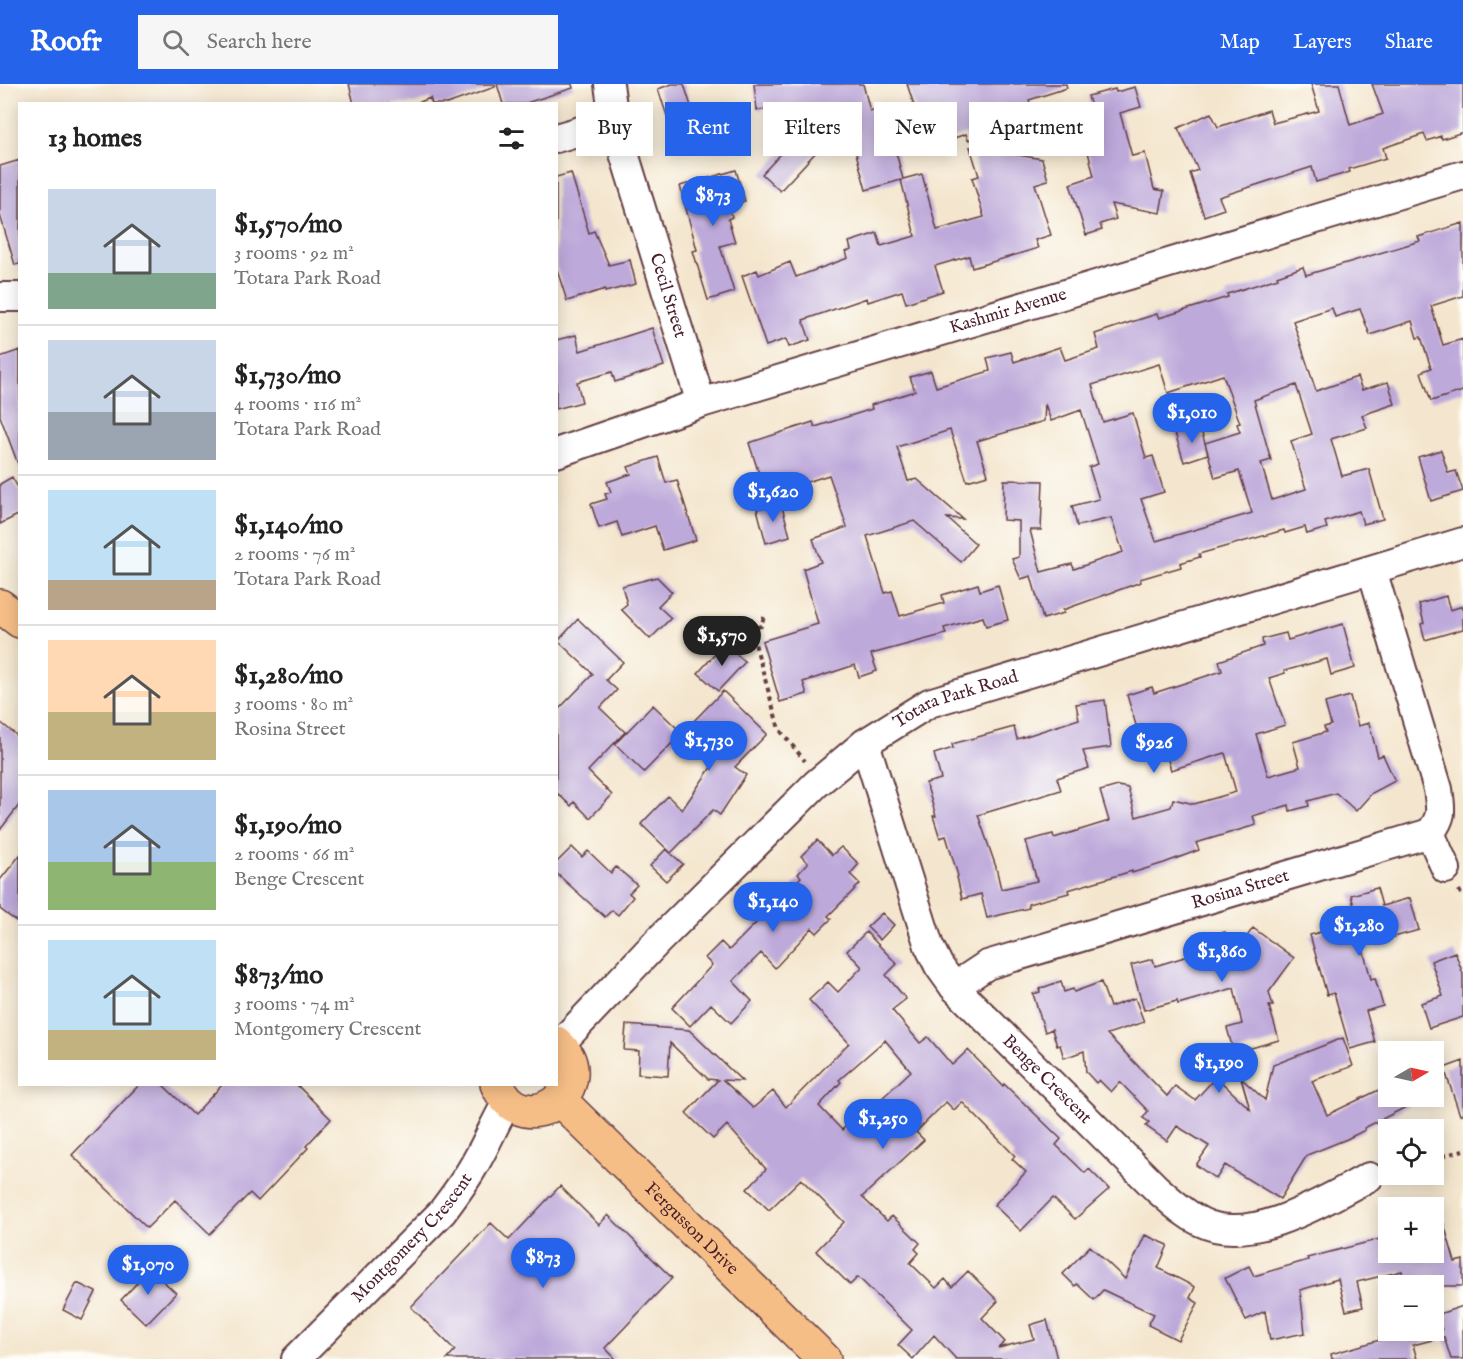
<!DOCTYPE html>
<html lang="en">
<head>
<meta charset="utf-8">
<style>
  :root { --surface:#fff; --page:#f6f6f6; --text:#222; --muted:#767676; --line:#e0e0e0; --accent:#2563eb }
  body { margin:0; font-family:"IM FELL English",serif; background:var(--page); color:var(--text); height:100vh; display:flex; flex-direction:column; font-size:22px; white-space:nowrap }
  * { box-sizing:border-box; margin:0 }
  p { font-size:20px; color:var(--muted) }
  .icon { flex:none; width:33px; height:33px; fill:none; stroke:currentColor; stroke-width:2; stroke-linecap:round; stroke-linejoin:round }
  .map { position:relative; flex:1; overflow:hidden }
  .drawer { position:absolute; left:18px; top:18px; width:540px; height:984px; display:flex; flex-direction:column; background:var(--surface); border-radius:0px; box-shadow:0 3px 15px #0003 }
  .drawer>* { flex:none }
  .banner { position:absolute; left:576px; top:18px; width:570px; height:54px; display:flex; gap:12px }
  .needle { width:39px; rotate:81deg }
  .tools { position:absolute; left:1378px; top:957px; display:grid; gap:12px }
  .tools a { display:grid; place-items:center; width:66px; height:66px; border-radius:0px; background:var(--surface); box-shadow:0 3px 15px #0003; font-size:30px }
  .price { position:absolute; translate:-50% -51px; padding:0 14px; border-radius:21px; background:var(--accent); color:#fff; font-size:20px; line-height:39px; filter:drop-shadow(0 2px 3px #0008) }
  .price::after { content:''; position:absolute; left:50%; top:36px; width:18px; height:14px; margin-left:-9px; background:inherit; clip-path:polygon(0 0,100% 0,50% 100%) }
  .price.active { background:#222; color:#fff }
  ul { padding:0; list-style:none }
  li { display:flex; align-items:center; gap:18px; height:150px; padding:0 30px }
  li+li { border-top:2px solid var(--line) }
  li span { display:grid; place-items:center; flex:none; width:168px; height:120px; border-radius:0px; color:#555 }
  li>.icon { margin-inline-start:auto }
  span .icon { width:72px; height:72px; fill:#fffc; stroke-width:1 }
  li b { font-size:26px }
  h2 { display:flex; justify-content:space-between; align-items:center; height:72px; padding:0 30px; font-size:26px }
  .pill { padding:0 21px; border-radius:0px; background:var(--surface); box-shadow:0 3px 15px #0003; font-size:21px; line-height:54px }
  .pill.active { background:var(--accent); color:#fff }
  header { display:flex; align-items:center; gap:36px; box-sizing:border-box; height:84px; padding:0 30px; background:var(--accent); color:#fff }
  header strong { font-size:28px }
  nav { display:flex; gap:33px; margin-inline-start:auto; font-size:21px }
  .search { width:420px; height:54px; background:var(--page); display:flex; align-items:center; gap:15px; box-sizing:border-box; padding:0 21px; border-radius:0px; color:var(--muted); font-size:22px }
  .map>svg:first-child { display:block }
  .building { fill:#bda9da; fill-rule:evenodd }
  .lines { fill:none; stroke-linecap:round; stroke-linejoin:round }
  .minor-casing { stroke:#643d43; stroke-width:32 }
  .major-casing { stroke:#643d43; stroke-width:36 }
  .path { stroke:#643d43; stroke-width:4; stroke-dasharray:4.5 4.5; stroke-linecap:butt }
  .minor { stroke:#fff; stroke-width:28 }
  .major { stroke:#f6be87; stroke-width:33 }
  .labels { text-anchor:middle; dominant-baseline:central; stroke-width:4.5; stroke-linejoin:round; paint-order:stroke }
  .street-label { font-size:18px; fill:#4a1f2b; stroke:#fdfcf7 }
</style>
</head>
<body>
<header>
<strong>Roofr</strong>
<div class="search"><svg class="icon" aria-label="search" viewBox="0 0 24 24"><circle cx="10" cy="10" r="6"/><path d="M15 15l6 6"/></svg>Search here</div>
<nav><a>Map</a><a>Layers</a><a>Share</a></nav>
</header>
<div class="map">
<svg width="1463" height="1275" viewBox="0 0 1463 1275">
  <rect width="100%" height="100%" fill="#fdfcf7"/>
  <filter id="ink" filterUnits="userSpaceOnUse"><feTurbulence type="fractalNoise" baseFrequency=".0167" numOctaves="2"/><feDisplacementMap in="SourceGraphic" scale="12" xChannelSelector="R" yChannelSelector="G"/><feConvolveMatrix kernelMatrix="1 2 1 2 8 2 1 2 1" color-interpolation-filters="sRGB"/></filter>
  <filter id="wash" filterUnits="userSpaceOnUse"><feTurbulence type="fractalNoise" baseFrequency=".008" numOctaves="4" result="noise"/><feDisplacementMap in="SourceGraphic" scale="24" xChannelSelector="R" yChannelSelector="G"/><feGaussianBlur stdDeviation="1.35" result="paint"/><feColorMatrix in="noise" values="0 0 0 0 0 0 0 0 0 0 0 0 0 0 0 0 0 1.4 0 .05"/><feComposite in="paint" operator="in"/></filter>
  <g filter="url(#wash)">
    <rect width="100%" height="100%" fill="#f4e6ce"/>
    <g id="blocks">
      <!-- building -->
      <path class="building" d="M349,0h146v3l-48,17h-15l-2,-6 -15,6h-61z
        M497,0h75l1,4 -50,16h-20z
        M672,0h12l18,57 -24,8 -20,-60z
        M754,0h109l7,27 14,-5 19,73 19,-5 15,56 47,-13 -12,-39 7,-2 -9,-29 72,12 6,21 -13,4 16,51 -16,5 3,8 -66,20 -3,-12 -34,10 8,25 -37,12 -4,-12 -34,11 -1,-4 -64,22 7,20 -21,7 -3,-8 -20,7 -24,-70 15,-6 2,5 31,-13 6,15 52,-19 -2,-6 5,-2 -2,-8 28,-9 4,13 34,-10 -14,-56 -35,10 -19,-70 -11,11 -31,9 12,11 -37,40 -18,-17 49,-52 -27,-15 -27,3z
        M907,0h159l1,4 -38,12 6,19 -67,21 -2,-6 -38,13z
        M1311,0h28l11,41 33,-11 -11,-30h91v48l-21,7 -1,-3 -14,5 -3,-7 -41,14 3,10 -37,11 1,3 -34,10 -4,-15 -93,30 5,12 -20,7 -14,-43 8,-3 -20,-42 33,-15 7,14 51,-17 4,13 46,-12z
        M1135,3l6,20 -21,6 12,43 13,-3 9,36 10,2 -4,22 -49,-9 5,15 -16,5 2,6 -16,5 -16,-51 24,-8 -12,-48 11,-13 -5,-19 27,-7 1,3z
        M20,76v104l-5,1 -15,-50v-49z
        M736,86l9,31 -16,4 3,12 -4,2 7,23 -15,4 14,46 -26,8 -15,-49 4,-1 -17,-64z
        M571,89l18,60 5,-2 15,34 21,-5 6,24 -31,8v-3l-38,12 -11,-34v-90z
        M1463,139v73l-32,10 12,39 20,-6v52l-32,10 -10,-29 10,-4 -10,-31 -4,1 -5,-17 -42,14 -10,-26 -25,8 -3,-9 -39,13 23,70 41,-14 5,13 26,-8 7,22 -33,11 5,13 -36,11 11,37 27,-7 14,50 -20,5 -4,-13 -34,11 2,6 -20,6 -2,-7 -20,6 -1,-3 -85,24 1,3 -20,6 1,4 -41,12 1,3 -78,28 1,3 -21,6 -12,-43 -10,3 -9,-20 7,-2v-36l-16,-1 1,-40 39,1 -2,49h-11l11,42 31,-8 2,5 49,-17 -12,-34 -34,8 -5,-20 27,-7 -10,-32 9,-3 -17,-54 -30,11 -6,-17 -1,17 -67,20 11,34 -21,6 -17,-51 -53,17 11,34 9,-2 46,40 -16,-1 29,26 -15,18 -47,-41 -47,15 18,57 7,-2 8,25 44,-13 -2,-8 36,-11 2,7 18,-6 10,35 -22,6 -3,-9 -39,11 2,6 -75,20 6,17 -18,6 -4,-12 -52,17 4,12 -27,8 -18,-61 56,-17 -15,-55 18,-7 -8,-23 34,-12 -18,-52 -63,20 -17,-52 64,-21 2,5 57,-18 -1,-4 44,-14 -5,-14 21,-6 5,16 54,-16 -3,-13 24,-6 3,10 46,-15 5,13 34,-11 -4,-15 33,-11 29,-9 2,4 69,-21 -1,-3 51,-16 -1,-2 26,-9 3,8 114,-34 -2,-4zM1159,280l9,29 55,-18 17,48 -3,1 3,8 -35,11 10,35 24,-7 13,42 -96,28 -15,-42 23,-7 -11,-36 -7,2 -13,-45 -30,9 -11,-37zM1296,301l16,49 -21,7 15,48 -34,11 -11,-37 10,-3 -17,-60z
        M652,244l12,38 -49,16 -3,-10 -35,10 5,20 -26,7v-69l20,-5 4,16z
        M20,266v113l-2,1 -18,-48v-59z
        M1200,342l8,28 -24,8 -9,-29z
        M1441,366l7,23 8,-2 7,20 -32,10 -13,-44z
        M658,373l8,26 11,-3 19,60 -33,10 -8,-24 -33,11 -5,-15 -18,6 -8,-24 16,-5 -2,-5 6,-2 -4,-10 24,-8 -3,-7z
        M12,393l8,14v23l-20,10v-40z
        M781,419l9,33 -24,7 -9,-34z
        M657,493l15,15 -14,14 13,12 -21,21 -29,-30 6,-5 -5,-18z
        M1446,512l4,14 13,-4v23l-38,11 -4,-16 3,-1 -5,-19z
        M578,535l45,43 -17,18 11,10 -17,18 25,24 -37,39 24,24 -22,23 -16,-16 -3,4 -15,-14v-80l37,-38 -35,-33z
        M1343,540l12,44 -24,7 -4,-16 -43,12 1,2 -16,5 16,47 -29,9 12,42 32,-9 -7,-25 33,-10 -2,-5 7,-2 -6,-22 25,-7 8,30 11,-3 9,34 5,-2 12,26 -23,12 -16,18 -20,-18 -28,8 1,5 -19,5 -1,-6 -36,11 3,9 -60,18 3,7 -35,13 -32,10v-2l-64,19 1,3 -41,11 1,4 -42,10 -6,-24 -19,5 -5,-22 1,-1 -12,-40 -6,2 -7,-22h3l-10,-33 15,-4 -7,-25 19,-6 -1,-4 62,-17 3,12 62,-20 -3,-15 29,-4 6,47 -28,4 6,17 -32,10 4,12 -83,25 18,52 5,22 36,-8 -11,-40 27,-7 1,4 55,-17 -9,-30 18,-5 10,2 8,29 35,-10 2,-8 21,5 42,-12 -11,-39 -54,17 -7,-23 -20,5 -17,-57 25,-8 2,6 68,-22 -3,-10 44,-15 -1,-7 24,-6 2,7z
        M725,559l20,19 -27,29 -20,-18z
        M723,607l44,43 -32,33 11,8 -26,40 -7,-5 -42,43 -30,-29 27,-28 14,14 38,-56 -32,-27z
        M653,621l29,28 -38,39 -29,-28z
        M0,638l20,16v66l-20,26z
        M817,756l15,15 9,-8 18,17 -9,10 10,10 -32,32 3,3 -14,14 -5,-5 -37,40 -14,-15 -28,28 19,20 -21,22 -20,-19 -21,22 -18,-18 40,-43 -7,-7 16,-16 8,8 28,-28 -1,-1 18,-19 3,2 24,-27 -3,-3 10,-11 -7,-7z
        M572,763l10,10 6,-6 23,22 5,-6 21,18 -8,8 4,4 -15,18 -6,-5 -7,7 -49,-44v-10z
        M666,765l17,15 -17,17 -16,-15z
        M20,771v69l-20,-15v-29z
        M1377,804l5,18 28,-8 9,32 -57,16 9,33 4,-1 8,28 -17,5 9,31 -25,7 -16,-56 -7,2 -17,-60 25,-7 -4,-15 23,-7 -3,-11z
        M882,829l12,12 -14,15 -13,-13z
        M1253,844l41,30 -25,34 4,14h-4l10,34 -45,13 -7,-25 15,-4 -8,-36 -56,16 -1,-3 -33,9 -13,-45 22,-6 2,7 56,-17 -4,-12 18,-5 7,25z
        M866,848l31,32 -11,11 20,24 -14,11 28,33 8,-6 24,28 16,-15 35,36 1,-2 57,55 -5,6 29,28 4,-4 20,20 -34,30 -22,-21 -32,33 -27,-26 32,-33 -14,-13 3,-3 -53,-54 -8,8 -8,-8 -30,30 8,8 -62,57 25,24 5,-5 28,27 -5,6 4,4 -9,10 26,25 9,-9 7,8 16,-16 30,30 -16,17 23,24 -7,6 36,-9 -4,-14 17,-5 10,39h-101l-22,-24 -21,24 -15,-14 14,-15 -54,-53 -8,8 -34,-34 28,-29 -43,-43 -32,31 -22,-21 19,-20 -39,-44 -14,14 -27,-26 32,-33 -10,-1 -38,-36 -2,33 -30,-2 1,-23 -15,-1 2,-25 63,5 53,51 -19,-1 30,28 20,-17 13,16 63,-64 -40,-43 19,-18 10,10 24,-25 -15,-16zM885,956l26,31 -47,44 -4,-4 -18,19 -23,-24 22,-24 -2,-2z
        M1455,868l8,22v43l-34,11 -8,-25 22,-7 -12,-35z
        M1061,897l3,11 9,-3 1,3 27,-10 9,25 25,-9 9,24 -37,12 60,62 8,-10 20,14 21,-23 34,32 -9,-31 24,22 8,-35 70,-27 10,28 -41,15 15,34 62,-30v11h39l-64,32 1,2 -18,9 -40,16 -27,44 -55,-34 -9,14 -20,-14 13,-19 -32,-20 -10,15 -21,-15 3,-4 -6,-4 5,-7 -28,-29 -9,10 -12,-12 -3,3 -10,-11 -2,-21 -20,7 -4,-13 -3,1 -5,-17 -7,3 -12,-38 7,-2 -1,-3z
        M1463,977v53l-3,1 -16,-47z
        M140,1000h22l32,31 29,-31h73l35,35 -25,27 2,2 -50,53 -8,-8 -40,41 -35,-34 -28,28 -75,-73z
        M560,1102l39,39 9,-10 64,63 -67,70 11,11h-169l8,-9 -44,-43 80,-84 18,17z
        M1439,1123l16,55 8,-2v26h-59l-2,-15 -45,11 6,25 -17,4 -8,-32 -38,11 5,43 -35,7 -5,-29 -19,9 -21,-42 24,-12 5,10 54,-16 -1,-2 77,-20 4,14h46v-44z
        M1145,1151l23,10 -10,23 37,19 -5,11 8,5 -20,37 -30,-15 6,-11 -51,-24 -9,10 -17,-16 -2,2 -12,-12 27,-28 35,33z
        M150,1185l26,24 -30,31 -25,-24z
        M77,1199l19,9 -14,28 -19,-10z
        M1463,1222v53h-12l-7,-22 -31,8 4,14h-85l-1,-5 49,-14 -1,-3 9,-2 -1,-5h55l-6,-15z"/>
    </g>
  </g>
  <g filter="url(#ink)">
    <use href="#blocks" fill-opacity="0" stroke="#643d43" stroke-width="1.5"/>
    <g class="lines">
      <defs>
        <g id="minor">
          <path id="s1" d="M609,0l5,37 87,282"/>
          <path d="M556,54l58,-17"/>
          <path d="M0,213h20"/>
          <path id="s2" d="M556,369l145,-50 762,-228"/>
          <path d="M1372,486l66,219c3,22 5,27 -8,44l16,36"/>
          <path id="s3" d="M865,659l64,203 10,20 15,21 203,202c14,12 27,25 44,33 50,25 124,-22 168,-45"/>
          <path id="s4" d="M954,903l33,-22 443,-132"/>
          <path id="s5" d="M559,961l98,-103 159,-158 49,-41 64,-40 534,-161"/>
          <path id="s6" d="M296,1275l146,-147c13,-17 25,-33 35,-52 11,-19 19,-40 31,-59"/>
        </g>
        <g id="major">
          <path d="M0,522l20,15"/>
          <path d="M497,1000c28,63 107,0 59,-41"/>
          <path id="s7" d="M560,1016l264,259"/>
        </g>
      </defs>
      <!-- minor casing -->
      <use href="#minor" class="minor-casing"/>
      <!-- major casing -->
      <use href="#major" class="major-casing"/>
      <!-- path -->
      <path class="path" d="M764,533l-3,9 -10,3 28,100 26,32
        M1459,806l4,8
        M1434,1075l29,-9"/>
      <!-- minor -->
      <use href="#minor" class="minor"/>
      <!-- major -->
      <use href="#major" class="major"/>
    </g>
  </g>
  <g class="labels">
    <!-- street labels -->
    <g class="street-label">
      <text stroke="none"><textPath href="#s1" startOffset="220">Cecil Street</textPath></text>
      <text stroke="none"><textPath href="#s2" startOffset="474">Kashmir Avenue</textPath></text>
      <text stroke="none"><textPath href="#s5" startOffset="532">Totara Park Road</textPath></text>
      <text stroke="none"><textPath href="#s4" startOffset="304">Rosina Street</textPath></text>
      <text stroke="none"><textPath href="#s3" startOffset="392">Benge Crescent</textPath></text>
      <text stroke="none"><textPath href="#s7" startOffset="184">Fergusson Drive</textPath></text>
      <text stroke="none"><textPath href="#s6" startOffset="168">Montgomery Crescent</textPath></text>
    </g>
  </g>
</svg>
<div class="tools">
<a><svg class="needle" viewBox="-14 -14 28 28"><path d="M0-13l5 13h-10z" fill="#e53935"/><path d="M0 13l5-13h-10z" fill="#767676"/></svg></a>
<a><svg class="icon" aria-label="locate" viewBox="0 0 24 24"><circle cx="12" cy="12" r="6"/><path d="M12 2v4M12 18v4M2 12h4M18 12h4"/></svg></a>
<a>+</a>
<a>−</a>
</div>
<b class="price" style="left:713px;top:143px">$873</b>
<b class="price" style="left:1192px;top:360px">$1,010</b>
<b class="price" style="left:773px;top:439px">$1,620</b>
<b class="price active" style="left:722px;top:583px">$1,570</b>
<b class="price" style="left:709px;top:688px">$1,730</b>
<b class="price" style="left:1154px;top:690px">$926</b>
<b class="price" style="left:773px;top:849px">$1,140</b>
<b class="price" style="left:1359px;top:873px">$1,280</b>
<b class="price" style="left:1222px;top:899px">$1,860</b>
<b class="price" style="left:1219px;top:1010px">$1,190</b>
<b class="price" style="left:883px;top:1066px">$1,250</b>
<b class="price" style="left:543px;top:1205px">$873</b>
<b class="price" style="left:148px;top:1212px">$1,070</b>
<div class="banner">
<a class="pill">Buy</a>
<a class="pill active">Rent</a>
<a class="pill">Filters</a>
<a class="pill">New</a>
<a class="pill">Apartment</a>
</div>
<section class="drawer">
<h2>13 homes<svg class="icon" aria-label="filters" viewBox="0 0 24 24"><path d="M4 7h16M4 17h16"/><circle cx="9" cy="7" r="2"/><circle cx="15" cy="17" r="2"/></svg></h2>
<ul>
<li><span style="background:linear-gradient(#c9d6e8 70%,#7fa58c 0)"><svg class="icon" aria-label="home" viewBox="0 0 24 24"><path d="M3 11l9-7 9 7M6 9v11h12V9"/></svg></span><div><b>$1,570/mo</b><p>3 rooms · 92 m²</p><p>Totara Park Road</p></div></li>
<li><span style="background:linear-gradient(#c9d6e8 60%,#9aa5b1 0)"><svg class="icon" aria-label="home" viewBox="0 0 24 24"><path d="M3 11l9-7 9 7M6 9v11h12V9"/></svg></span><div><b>$1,730/mo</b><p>4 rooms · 116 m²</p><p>Totara Park Road</p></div></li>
<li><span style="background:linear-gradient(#bfe0f5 75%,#b9a48a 0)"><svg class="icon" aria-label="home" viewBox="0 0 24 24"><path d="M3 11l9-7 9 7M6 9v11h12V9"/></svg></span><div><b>$1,140/mo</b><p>2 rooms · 76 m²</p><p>Totara Park Road</p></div></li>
<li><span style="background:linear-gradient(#ffd9b3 60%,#c2b280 0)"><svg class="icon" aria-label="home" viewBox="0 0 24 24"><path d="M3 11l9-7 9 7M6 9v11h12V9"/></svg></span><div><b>$1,280/mo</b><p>3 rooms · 80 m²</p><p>Rosina Street</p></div></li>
<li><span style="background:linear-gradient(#a9c7e8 60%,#8fb573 0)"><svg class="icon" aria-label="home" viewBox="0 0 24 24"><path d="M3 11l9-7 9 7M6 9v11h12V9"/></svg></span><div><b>$1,190/mo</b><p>2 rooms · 66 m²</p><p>Benge Crescent</p></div></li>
<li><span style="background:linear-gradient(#bfe0f5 75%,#c2b280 0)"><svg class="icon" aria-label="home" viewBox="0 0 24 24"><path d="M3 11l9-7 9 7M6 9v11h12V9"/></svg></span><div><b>$873/mo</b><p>3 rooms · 74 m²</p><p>Montgomery Crescent</p></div></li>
</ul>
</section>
</div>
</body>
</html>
